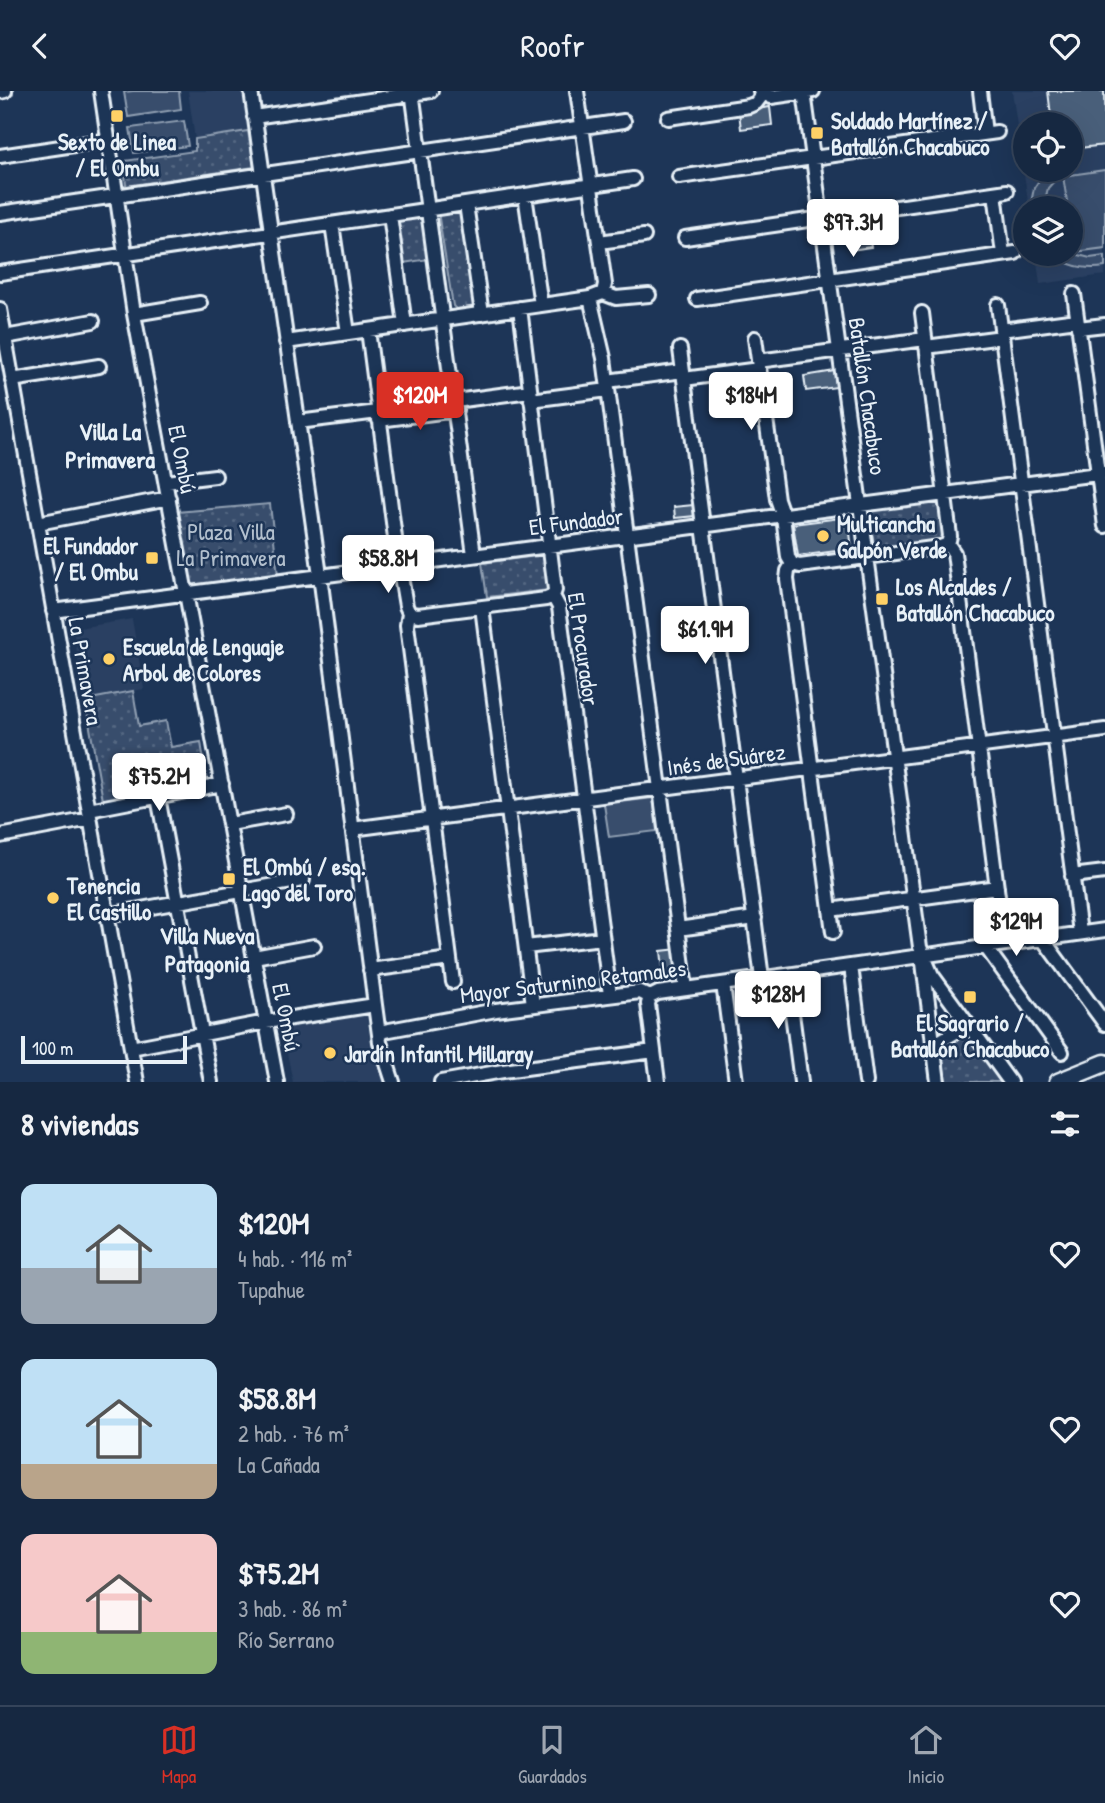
<!DOCTYPE html>
<html lang="es">
<head>
<meta charset="utf-8">
<style>
  :root { --surface:#162841; --page:#1f3048; --text:#f1f3f6; --muted:#9ea6b1; --line:#35445a; --accent:#d93025 }
  body { margin:0; font-family:"Patrick Hand",sans-serif; background:var(--page); color:var(--text); height:100vh; display:flex; flex-direction:column; font-size:26px; white-space:nowrap }
  * { box-sizing:border-box; margin:0 }
  p { font-size:23px; color:var(--muted) }
  .icon { flex:none; width:38px; height:38px; fill:none; stroke:currentColor; stroke-width:2; stroke-linecap:round; stroke-linejoin:round }
  .map { position:relative; height:991px; overflow:hidden }
  .drawer { display:flex; flex-direction:column; background:var(--surface); flex:1 }
  .drawer>* { flex:none }
  .buttons { position:absolute; left:1013px; top:21px; display:grid; gap:14px }
  .buttons a { display:grid; place-items:center; width:70px; height:70px; border-radius:50%; background:var(--surface); box-shadow:0 7px 28px #0002,0 0 0 2px var(--line); font-size:35px }
  .scale { position:absolute; left:21px; bottom:18px; width:166px; box-sizing:border-box; padding-left:7px; border:4px solid #e8f1f8; border-top:0; font-size:19px; line-height:24px; white-space:nowrap; color:#e8f1f8; -webkit-text-stroke:5px #1d3557; paint-order:stroke }
  .price { position:absolute; translate:-50% -60px; padding:0 16px; border-radius:7px; background:#fff; color:#222; font-size:23px; line-height:46px; filter:drop-shadow(0 2px 4px #0008) }
  .price::after { content:''; position:absolute; left:50%; top:42px; width:21px; height:16px; margin-left:-10px; background:inherit; clip-path:polygon(0 0,100% 0,50% 100%) }
  .price.current { background:var(--accent); color:#fff }
  ul { padding:0; list-style:none }
  li { display:flex; align-items:center; gap:21px; height:175px; padding:0 21px }
  li span { display:grid; place-items:center; flex:none; width:196px; height:140px; border-radius:14px; color:#555 }
  li>.icon { margin-inline-start:auto }
  span .icon { width:84px; height:84px; fill:#fffc; stroke-width:1 }
  li b { font-size:30px }
  h2 { display:flex; justify-content:space-between; align-items:center; height:84px; padding:0 21px; font-size:30px }
  header { display:flex; justify-content:space-between; align-items:center; height:91px; padding:0 21px; background:var(--surface); font-size:32px; font-weight:600 }
  .tab-bar { display:flex; justify-content:space-around; align-items:center; height:98px; border-top:2px solid var(--line); background:var(--surface); font-size:19px; color:var(--muted) }
  .tab-bar a { display:grid; justify-items:center; gap:4px }
  .tab-bar .current { color:var(--accent) }
  .map>svg:first-child { display:block }
  .built { fill:#2a4162; fill-rule:evenodd }
  .grass { fill:url(#grass-dots); stroke:#909fb2; stroke-width:2 }
  .garden { fill:#374d6c; stroke:#909fb2; stroke-width:2 }
  .building { fill:#495e7a; stroke:#e8f1f8; stroke-width:2 }
  .lines { fill:none; stroke-linecap:round; stroke-linejoin:round }
  .minor-casing { stroke:#e8f1f8; stroke-width:18 }
  .major-casing { stroke:#e8f1f8; stroke-width:21 }
  .minor { stroke:#1d3557; stroke-width:12 }
  .major { stroke:#1d3557; stroke-width:16 }
  .poi-dot { fill:#ffd166; stroke:#1d3557; stroke-width:2.5 }
  .labels { text-anchor:middle; dominant-baseline:central; stroke-width:5; stroke-linejoin:round; paint-order:stroke }
  .poi-label { font-size:23px; font-weight:bold; fill:#e8f1f8; stroke:#1d3557; text-anchor:start }
  .street-label { font-size:23px; fill:#e8f1f8; stroke:#1d3557 }
  .park-label { font-size:23px; fill:#b3c0ce; stroke:#1d3557 }
  .neighbourhood-label { font-size:24px; font-weight:bold; fill:#e8f1f8; stroke:#1d3557 }
</style>
</head>
<body>
<header><svg class="icon" aria-label="back" viewBox="0 0 24 24"><path d="M15 5l-7 7 7 7"/></svg>Roofr<svg class="icon" aria-label="heart" viewBox="0 0 24 24"><path d="M12 20l-8-8c-3-5 5-10 8-4 3-6 11-1 8 4z"/></svg></header>
<div class="map">
<svg width="1105" height="991" viewBox="0 0 1105 991">
  <defs>
    <pattern id="grass-dots" width="8" height="8" patternUnits="userSpaceOnUse" patternTransform="scale(1.75)"><rect width="8" height="8" fill="#374d6c"/><path d="M2 2h.1M6 6h.1" fill="none" stroke="#546782" stroke-width="1.8" stroke-linecap="round"/></pattern>
  </defs>
  <rect width="100%" height="100%" fill="#1d3557"/>
  <filter id="ink" filterUnits="userSpaceOnUse"><feTurbulence type="fractalNoise" baseFrequency=".0143" numOctaves="2"/><feDisplacementMap in="SourceGraphic" scale="14" xChannelSelector="R" yChannelSelector="G"/><feConvolveMatrix kernelMatrix="1 2 1 2 8 2 1 2 1" color-interpolation-filters="sRGB"/></filter>
  <g filter="url(#ink)">
    <!-- built -->
    <path class="built" d="M188,0h54l6,40 -53,8z
      M1012,0h93v184l-65,9 -4,-30h35v-46h-42zM1026,33h45v46h-45z
      M132,528l12,70 -59,11 -12,-71z
      M366,922l5,34 13,35h-91l-11,-53z"/>
    <!-- grass -->
    <path class="grass" d="M248,40l6,36 -128,19 -2,-25 71,-10v-12z
      M462,118l14,97 -20,3 -3,-3 -15,-94z
      M418,125l5,4 6,39 -26,4 -7,-44z
      M939,410l5,39 -70,9 -5,-39z
      M270,413l8,72 -88,11 -13,-75z
      M545,464l4,35 -62,7 -5,-34z
      M133,600l6,35 27,-5 5,26 30,-5 6,40 -104,18 -18,-100z
      M966,937l37,54h-57l-6,-37z"/>
    <!-- garden -->
    <path class="garden" d="M133,0h46l2,18 -53,8 -4,-25z
      M184,30l4,25 -54,7 -4,-25z
      M1046,79h18l-16,18 -5,20h-13l4,-20z
      M1105,79v78l-31,4 -3,-44h-3l-5,-32z
      M1071,162l19,5 15,-2v11c-20,3 -38,-1 -54,-13z
      M653,707l4,33 -48,6 -5,-33z"/>
    <!-- building -->
    <path class="building" d="M1048,0h56l1,54 -34,4v-25h-19z
      M770,16l2,18 -31,4 -2,-17z
      M869,146l2,10 -21,3 -1,-10z
      M835,280l2,16 -31,4 -2,-15z
      M693,414l2,11 -20,2 -1,-11z
      M848,426l4,32 -54,7 -5,-32z
      M678,858l3,26 -17,2 -3,-26z"/>
    <g class="lines">
      <defs>
        <path id="minor" d="M101,0l33,223 143,768
          M251,0l69,484 55,430 5,37 13,40
          M412,0l62,464
          M577,0l28,193 -2,9
          M760,0l11,6 42,-6
          M980,0l5,42
          M0,1l5,-1
          M804,1l116,855 12,28 78,107
          M254,26l177,-26
          M668,27l81,-12 7,-3 7,-9
          M0,65l108,-16
          M679,86l318,-45
          M995,102l8,61
          M525,104l16,110
          M466,113l16,110
          M0,122l624,-92
          M390,124l15,110
          M332,133l16,109
          M685,147l322,-47
          M599,151l45,-6
          M0,182l633,-94
          M603,202l13,5 33,-3
          M1074,203l31,232
          M590,207l14,60 82,631
          M697,208l318,-46
          M998,214l82,628
          M520,217l35,282 -2,6 6,11 51,388
          M0,218l137,773
          M922,222l28,223 -2,8 6,9 50,390
          M134,223l66,-11
          M1078,237l27,-3
          M368,239l29,223 9,53 3,7 -2,12 46,357
          M1001,239l76,-10
          M5,246l88,-16
          M755,247l22,161 6,17 5,41 4,7
          M286,251l304,-44 13,-5
          M926,256l76,-10
          M680,258l82,629
          M758,270l167,-22
          M684,288l75,-10
          M12,289l87,-14
          M607,290l76,-10
          M531,309l77,-10
          M455,310l75,-10
          M379,329l77,-10
          M298,331l80,-10
          M166,391l49,-6
          M38,432l131,-25
          M792,473l-4,7 -1,8 46,353
          M792,473l8,2 140,-19 8,-3
          M482,516l51,398
          M53,520l1052,-138
          M409,522l9,2 128,-16 7,-3
          M158,706l53,285
          M89,719l133,-26
          M230,733l56,-10
          M352,738l753,-99
          M0,745l90,-17
          M1072,785l33,-4
          M830,819l167,-23
          M107,824l196,-35
          M678,838l77,-11
          M1042,847l63,86
          M985,855l77,106
          M526,856l76,-9
          M254,866l60,-11
          M923,872l15,119
          M851,875l15,116
          M370,879l80,-11
          M787,884l14,107
          M723,893l13,98
          M650,906l-2,7 10,78
          M379,941l117,-22 144,-18 10,5 8,-4 447,-63
          M933,954l35,-20
          M131,957l135,-26 109,-17
          M441,991l62,-11 151,-20"/>
        <path id="major" d="M1058,991l47,-19"/>
      </defs>
      <!-- minor casing -->
      <use href="#minor" class="minor-casing"/>
      <!-- major casing -->
      <use href="#major" class="major-casing"/>
      <!-- minor -->
      <use href="#minor" class="minor"/>
      <!-- major -->
      <use href="#major" class="major"/>
    </g>
  </g>
  <!-- markers -->
  <g class="poi-dot">
    <rect x="110" y="18" width="14" height="14" rx="3.5"/>
    <rect x="810" y="35" width="14" height="14" rx="3.5"/>
    <circle cx="823" cy="445" r="7"/>
    <rect x="145" y="460" width="14" height="14" rx="3.5"/>
    <rect x="875" y="501" width="14" height="14" rx="3.5"/>
    <circle cx="109" cy="568" r="7"/>
    <rect x="222" y="781" width="14" height="14" rx="3.5"/>
    <circle cx="53" cy="807" r="7"/>
    <rect x="963" y="899" width="14" height="14" rx="3.5"/>
    <circle cx="330" cy="962" r="7"/>
  </g>
  <g class="labels">
    <!-- poi labels -->
    <g class="poi-label">
      <text x="831" y="29">Soldado Martínez /<tspan x="831" dy="26">Batallón Chacabuco</tspan></text>
      <text x="117" y="50" text-anchor="middle">Sexto de Linea<tspan x="117" dy="26">/ El Ombu</tspan></text>
      <text x="837" y="432">Multicancha<tspan x="837" dy="26">Galpón Verde</tspan></text>
      <text x="138" y="454" text-anchor="end">El Fundador<tspan x="138" dy="26">/ El Ombu</tspan></text>
      <text x="896" y="495">Los Alcaldes /<tspan x="896" dy="26">Batallón Chacabuco</tspan></text>
      <text x="123" y="555">Escuela de Lenguaje<tspan x="123" dy="26">Arbol de Colores</tspan></text>
      <text x="243" y="775">El Ombú / esq.<tspan x="243" dy="26">Lago del Toro</tspan></text>
      <text x="67" y="794">Tenencia<tspan x="67" dy="26">El Castillo</tspan></text>
      <text x="970" y="931" text-anchor="middle">El Sagrario /<tspan x="970" dy="26">Batallón Chacabuco</tspan></text>
      <text x="344" y="962">Jardín Infantil Millaray</text>
    </g>
    <!-- street labels -->
    <g class="street-label">
      <text transform="translate(868 305) rotate(82)">Batallón Chacabuco</text>
      <text transform="translate(183 368) rotate(79)">El Ombú</text>
      <text transform="translate(576 430) rotate(-7)">El Fundador</text>
      <text transform="translate(584 558) rotate(82)">El Procurador</text>
      <text transform="translate(86 580) rotate(80)">La Primavera</text>
      <text transform="translate(726 668) rotate(-8)">Inés de Suárez</text>
      <text transform="translate(573 890) rotate(-7)">Mayor Saturnino Retamales</text>
      <text transform="translate(287 926) rotate(79)">El Ombú</text>
    </g>
    <!-- park labels -->
    <g class="park-label">
      <text x="231" y="440">Plaza Villa<tspan x="231" dy="26">La Primavera</tspan></text>
    </g>
    <!-- neighbourhood labels -->
    <g class="neighbourhood-label">
      <text x="110" y="340">Villa La<tspan x="110" dy="28">Primavera</tspan></text>
      <text x="207" y="844">Villa Nueva<tspan x="207" dy="28">Patagonia</tspan></text>
    </g>
  </g>
</svg>
<div class="buttons">
<a><svg class="icon" aria-label="locate" viewBox="0 0 24 24"><circle cx="12" cy="12" r="6"/><path d="M12 2v4M12 18v4M2 12h4M18 12h4"/></svg></a>
<a><svg class="icon" aria-label="layers" viewBox="0 0 24 24"><path d="M12 4l9 5-9 5-9-5zM3 14l9 5 9-5"/></svg></a>
</div>
<div class="scale">100 m</div>
<b class="price" style="left:853px;top:168px">$97.3M</b>
<b class="price current" style="left:420px;top:341px">$120M</b>
<b class="price" style="left:751px;top:341px">$184M</b>
<b class="price" style="left:388px;top:504px">$58.8M</b>
<b class="price" style="left:705px;top:575px">$61.9M</b>
<b class="price" style="left:159px;top:722px">$75.2M</b>
<b class="price" style="left:1016px;top:867px">$129M</b>
<b class="price" style="left:778px;top:940px">$128M</b>
</div>
<section class="drawer">
<h2>8 viviendas<svg class="icon" aria-label="filters" viewBox="0 0 24 24"><path d="M4 7h16M4 17h16"/><circle cx="9" cy="7" r="2"/><circle cx="15" cy="17" r="2"/></svg></h2>
<ul>
<li><span style="background:linear-gradient(#bfe0f5 60%,#9aa5b1 0)"><svg class="icon" aria-label="home" viewBox="0 0 24 24"><path d="M3 11l9-7 9 7M6 9v11h12V9"/></svg></span><div><b>$120M</b><p>4 hab. · 116 m²</p><p>Tupahue</p></div><svg class="icon" aria-label="heart" viewBox="0 0 24 24"><path d="M12 20l-8-8c-3-5 5-10 8-4 3-6 11-1 8 4z"/></svg></li>
<li><span style="background:linear-gradient(#bfe0f5 75%,#b9a48a 0)"><svg class="icon" aria-label="home" viewBox="0 0 24 24"><path d="M3 11l9-7 9 7M6 9v11h12V9"/></svg></span><div><b>$58.8M</b><p>2 hab. · 76 m²</p><p>La Cañada</p></div><svg class="icon" aria-label="heart" viewBox="0 0 24 24"><path d="M12 20l-8-8c-3-5 5-10 8-4 3-6 11-1 8 4z"/></svg></li>
<li><span style="background:linear-gradient(#f6c9c9 70%,#8fb573 0)"><svg class="icon" aria-label="home" viewBox="0 0 24 24"><path d="M3 11l9-7 9 7M6 9v11h12V9"/></svg></span><div><b>$75.2M</b><p>3 hab. · 86 m²</p><p>Río Serrano</p></div><svg class="icon" aria-label="heart" viewBox="0 0 24 24"><path d="M12 20l-8-8c-3-5 5-10 8-4 3-6 11-1 8 4z"/></svg></li>
</ul>
</section>
<nav class="tab-bar">
<a class="current"><svg class="icon" aria-label="map" viewBox="0 0 24 24"><path d="M3 6l6-2 6 2 6-2v14l-6 2-6-2-6 2zM9 4v14M15 6v14"/></svg>Mapa</a>
<a><svg class="icon" aria-label="saved" viewBox="0 0 24 24"><path d="M7 4h10v16l-5-4-5 4z"/></svg>Guardados</a>
<a><svg class="icon" aria-label="home" viewBox="0 0 24 24"><path d="M3 11l9-7 9 7M6 9v11h12V9"/></svg>Inicio</a>
</nav>
</body>
</html>
